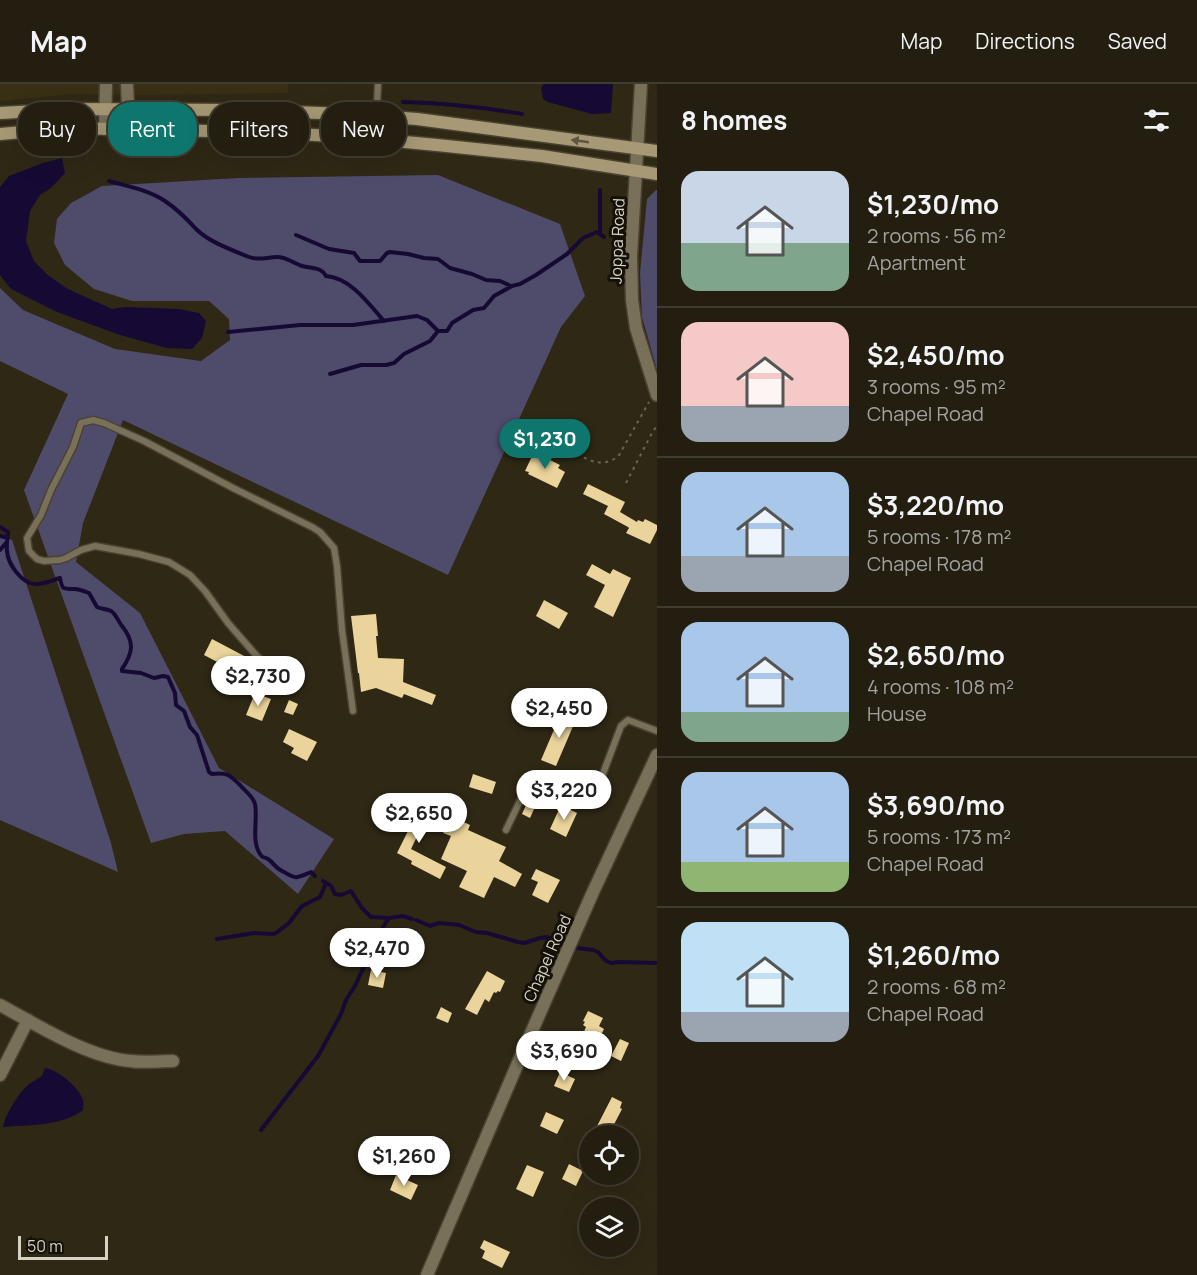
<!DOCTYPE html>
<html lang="en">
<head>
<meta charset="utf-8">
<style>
  :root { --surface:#231e10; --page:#2b2719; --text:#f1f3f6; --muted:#a3a29f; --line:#403c30; --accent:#0f766e }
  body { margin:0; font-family:Manrope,sans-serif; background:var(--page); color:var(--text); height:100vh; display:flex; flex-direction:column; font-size:22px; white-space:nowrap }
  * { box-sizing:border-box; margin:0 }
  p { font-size:20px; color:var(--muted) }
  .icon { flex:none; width:33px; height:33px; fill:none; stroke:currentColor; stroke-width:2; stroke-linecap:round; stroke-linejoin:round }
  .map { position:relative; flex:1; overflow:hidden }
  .sheet { display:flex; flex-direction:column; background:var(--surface); width:540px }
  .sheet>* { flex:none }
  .hud { position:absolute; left:18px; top:18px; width:549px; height:54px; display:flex; gap:12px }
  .fabs { position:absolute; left:579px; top:1041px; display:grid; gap:12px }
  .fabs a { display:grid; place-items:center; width:60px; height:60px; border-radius:50%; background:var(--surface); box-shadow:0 6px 24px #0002,0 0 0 2px var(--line); font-size:30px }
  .scale { position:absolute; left:18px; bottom:15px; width:90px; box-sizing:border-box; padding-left:6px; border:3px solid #d5d1c5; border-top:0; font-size:16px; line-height:21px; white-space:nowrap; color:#d5d1c5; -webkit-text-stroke:4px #151109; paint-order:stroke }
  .price { position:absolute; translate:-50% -51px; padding:0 14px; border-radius:21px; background:#fff; color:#222; font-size:20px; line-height:39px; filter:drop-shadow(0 2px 3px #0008) }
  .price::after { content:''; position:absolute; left:50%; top:36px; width:18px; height:14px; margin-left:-9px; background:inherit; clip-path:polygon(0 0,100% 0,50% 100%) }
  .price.current { background:var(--accent); color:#fff }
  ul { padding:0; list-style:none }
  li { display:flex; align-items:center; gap:18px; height:150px; padding:0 24px }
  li+li { border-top:2px solid var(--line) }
  li span { display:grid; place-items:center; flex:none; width:168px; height:120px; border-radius:18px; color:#555 }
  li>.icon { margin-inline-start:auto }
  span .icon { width:72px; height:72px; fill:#fffc; stroke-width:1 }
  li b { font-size:26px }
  h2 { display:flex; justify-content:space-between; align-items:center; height:72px; padding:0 24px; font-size:26px }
  .tag { padding:0 21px; border-radius:24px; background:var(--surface); box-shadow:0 6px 24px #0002,0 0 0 2px var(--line); font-size:21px; line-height:54px }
  .tag.current { background:var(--accent); color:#fff }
  header { display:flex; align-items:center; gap:36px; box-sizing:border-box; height:84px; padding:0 30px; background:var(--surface); border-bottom:2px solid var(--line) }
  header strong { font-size:28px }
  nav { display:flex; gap:33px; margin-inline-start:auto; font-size:21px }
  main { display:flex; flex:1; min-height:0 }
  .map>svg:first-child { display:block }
  .built { fill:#392f15 }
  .green { fill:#4f4b6b }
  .water { fill:#160a34 }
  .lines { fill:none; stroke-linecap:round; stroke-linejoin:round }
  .stream { stroke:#160a34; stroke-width:4 }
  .building { fill:#ead49b }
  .service-casing { stroke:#4a4331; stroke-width:9 }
  .minor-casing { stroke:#4a4331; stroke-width:15 }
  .tertiary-casing { stroke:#4a4331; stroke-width:15 }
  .secondary-casing { stroke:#4a4331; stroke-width:15 }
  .path { stroke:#6a6454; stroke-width:2; stroke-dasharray:3 4.5; stroke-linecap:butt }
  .service { stroke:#79705a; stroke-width:6 }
  .minor { stroke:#79705a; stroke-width:12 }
  .tertiary { stroke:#79705a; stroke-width:12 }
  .secondary { stroke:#a79975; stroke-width:12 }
  .oneway { fill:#5e553f }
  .labels { text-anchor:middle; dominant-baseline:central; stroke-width:6; stroke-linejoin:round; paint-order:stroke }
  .street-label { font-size:16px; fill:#d5d1c5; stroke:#151109 }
</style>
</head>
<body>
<header>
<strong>Map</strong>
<nav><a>Map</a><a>Directions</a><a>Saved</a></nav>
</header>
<main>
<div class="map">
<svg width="657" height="1191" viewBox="0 0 657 1191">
  <rect width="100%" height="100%" fill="#2f2815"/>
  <!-- built -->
  <path class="built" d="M0,0h288v9l-142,2 -74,-1 -72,7z"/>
  <!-- green -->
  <path class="green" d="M438,91l122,49 25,72 -24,31 -113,248 -325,-155 -40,103 -7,39 64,51 79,155 115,71 -36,55 -73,-63 -41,3 -33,9 -127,-353 44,-96 -68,-33v-73l23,22 92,39 86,12 29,-21 -1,-21 -20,-18h-77l-38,-12 -29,-24 -11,-22 3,-24 14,-16 31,-17 136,-8z
    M656,106h1v180l-15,-53 -2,-44 7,-74z
    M0,451l12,5 99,303 7,29 -118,-52z"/>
  <!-- water -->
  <path class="water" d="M544,0h69l-2,29 -19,1 -44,-12 -5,-3 -2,-11z
    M62,74l3,15 -14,15 -11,7 -10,16 -4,30 8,20 15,15 19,13 44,20 13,-2 54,2 20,4 7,8 -4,17 -10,11 -25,-1 -47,-13 -63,-23 -46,-23 -11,-14v-88l9,-11 34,-13z
    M45,984c13,2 34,19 38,32 1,3 0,6 0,10 -20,16 -55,15 -80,17 2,-12 16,-35 26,-43 4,-3 9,-5 13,-8z"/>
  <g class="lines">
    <!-- stream -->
    <path class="stream" d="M403,18c40,1 79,5 119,12
      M109,97c18,5 40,9 56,20 12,8 22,18 31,28 13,13 36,21 53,28 10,4 18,0 28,0 10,0 16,6 25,9 6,2 13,1 18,4 2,1 5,4 6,6 25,2 43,28 58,45
      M600,149v-43
      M296,151l33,14 25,4 6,8h20l7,-8 3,-1 18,2 16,4 14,1 12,9 22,6 14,6 14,1 11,5
      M228,248l72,-7h53l64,-9 10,4 11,11h9l5,-8 21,-13 11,-2 10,-12 18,-10 8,-2 16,-9 31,-21 16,-16 14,-6 7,5
      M330,290l31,-9h25l8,-2 10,-9 26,-13 8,-10
      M0,443l8,5c0,6 -2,12 -1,19 1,13 15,34 30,33 8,0 16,-4 23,-6 2,11 2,11 14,11 5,0 10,2 15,4l8,14c4,2 10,2 14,4 5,3 7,10 11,15 13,16 11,27 0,43v2l19,2 13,5 9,-2 5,1 7,16 1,12 8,6 6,16 7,8 12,37 3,2c15,-2 18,1 28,11 5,6 13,11 15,19 3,14 -4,37 5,50 3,5 3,2 8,5 6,4 6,8 14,12 15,8 12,8 29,1l4,4
      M0,452l8,2
      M0,466l6,-7
      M323,797l8,5 4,8 6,1 10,-4 11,17 9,9 18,1 14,-2 9,3
      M416,836l14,6 9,-3 20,2 17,7 11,1 31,9 6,1 16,-5 7,-1 19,7
      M217,855l37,-6 18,1 4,-1 13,-10 13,-17 18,-9 6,-14
      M577,864l16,2 5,2 7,8 6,3 8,-1 38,1
      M261,1046l57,-74 23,-42 5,-14 9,-14 12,-26 11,-18 3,-6 2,-9 6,-9"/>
  </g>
  <!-- building -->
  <path class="building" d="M534,368l26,13 -2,3 7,4 -8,16 -29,-14 1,-2 -4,-1z
    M588,400l37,18 -5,10 17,10 1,-2 5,2 2,-3 12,6v5l-7,14 -24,-11 3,-5 -1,-1 -24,-13 4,-8 -25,-12z
    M592,480l18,10 3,-5 18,9 -18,39 -19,-10 11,-22 -19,-10z
    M544,516l24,13 -9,16 -23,-13z
    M376,530l2,22h-2l2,22 26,1 -1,23 33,13 -4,10 -28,-11 -2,4 -26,-10 -15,4 -2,-19h-1l-7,-57z
    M212,555l36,19 -8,16 -36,-19z
    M255,609l16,6 -9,22 -16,-6z
    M289,616l9,4 -5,11 -9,-3z
    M562,627l15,6 -21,49 -15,-6z
    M289,645l28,13 -10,19 -16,-8 3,-5 -11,-6z
    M473,690l23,8 -4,12 -23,-7z
    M532,708l8,4 -10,22 -8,-4z
    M414,720l16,6 -19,39 35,18 -6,12 -29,-15 1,-3 -15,-8 15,-30 -5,-3z
    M561,721l16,8 -11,24 -16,-8z
    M451,732l19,9 -2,5 38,17 -7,14 23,13 -7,13 -21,-10 -10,21 -25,-11 8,-16 -26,-12 10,-23 -8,-3z
    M536,785l24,11 -12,23 -16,-8 6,-13 -7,-3z
    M371,886l15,3 -3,15 -15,-3z
    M487,887l18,10 -5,11 -2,-1 -2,2 -2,-1 -5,10 -4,-3 -8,16 -12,-6z
    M441,923l11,6 -4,10 -12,-5z
    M588,927l15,7 -4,8 5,3 -6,12 -15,-7 3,-7 -3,-2 2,-3 -2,-1z
    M620,955l9,4 -8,18 -10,-5z
    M560,988l15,7 -6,13 -15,-6z
    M612,1013l10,5 -2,6 2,1 -14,27h-8l-6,-4z
    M546,1028l18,8 -7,14 -17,-8z
    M569,1080l14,7 -7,15 -14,-7z
    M527,1081l17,7 -11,25 -17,-8z
    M396,1091l22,10 -7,15 -21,-10z
    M484,1156l26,12 -8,16 -20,-10 3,-7 -5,-3z"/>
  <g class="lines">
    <defs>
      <path id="service" d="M377,21l1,-21
        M283,598l-28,-28 -27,-31 -23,-32 -15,-16 -21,-13 -30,-8 -44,-8 -14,4 -15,8 -6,2 -16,1 -7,-2 -8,-8 -2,-13 14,-23 10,-25 22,-43 8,-24 12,-3 11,3 40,18 89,47 79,39 8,5 14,16 3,18 5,64 11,81
        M593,716l28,-74 7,-6 29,11
        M506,746l25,-52"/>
      <path id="minor" d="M127,0l2,46
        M105,45l1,-45
        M0,921c37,20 89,53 131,56 14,2 28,0 42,0
        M0,991l28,-55"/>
      <path id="tertiary" d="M641,0l-10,172 1,44 4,28 21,67
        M427,1191l94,-219 72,-164 64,-137"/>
      <path id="secondary" d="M0,29l73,-4 162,1 116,4 66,5 240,32
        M0,50l69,-6 189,4 94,5 85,8 105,11 115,18"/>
    </defs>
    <!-- service casing -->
    <use href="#service" class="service-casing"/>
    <!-- minor casing -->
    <use href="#minor" class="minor-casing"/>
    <!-- tertiary casing -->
    <use href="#tertiary" class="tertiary-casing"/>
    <!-- secondary casing -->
    <use href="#secondary" class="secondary-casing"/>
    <!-- path -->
    <path class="path" d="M577,370c16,8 24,13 41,3l31,-55
      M626,399l27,-52 4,-5"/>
    <!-- service -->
    <use href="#service" class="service"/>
    <!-- minor -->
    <use href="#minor" class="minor"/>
    <!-- tertiary -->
    <use href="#tertiary" class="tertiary"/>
    <!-- secondary -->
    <use href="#secondary" class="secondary"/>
  </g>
  <!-- one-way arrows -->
  <defs><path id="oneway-solid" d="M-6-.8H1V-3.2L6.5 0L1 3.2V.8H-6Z" transform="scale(1.5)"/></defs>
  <use class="oneway" href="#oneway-solid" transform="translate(580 57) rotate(-172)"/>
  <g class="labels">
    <!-- street labels -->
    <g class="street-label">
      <text transform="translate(617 157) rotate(-88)">Joppa Road</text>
      <text transform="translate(547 874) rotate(-66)">Chapel Road</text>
    </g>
  </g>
</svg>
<div class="fabs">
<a><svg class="icon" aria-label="locate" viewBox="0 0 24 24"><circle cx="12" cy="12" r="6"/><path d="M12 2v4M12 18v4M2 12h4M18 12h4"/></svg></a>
<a><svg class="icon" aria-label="layers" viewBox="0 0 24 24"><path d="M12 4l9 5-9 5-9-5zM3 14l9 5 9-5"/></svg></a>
</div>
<div class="scale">50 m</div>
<b class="price current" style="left:545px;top:386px">$1,230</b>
<b class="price" style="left:258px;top:623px">$2,730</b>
<b class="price" style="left:559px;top:655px">$2,450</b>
<b class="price" style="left:564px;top:737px">$3,220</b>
<b class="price" style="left:419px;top:760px">$2,650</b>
<b class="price" style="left:377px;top:895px">$2,470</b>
<b class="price" style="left:564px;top:998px">$3,690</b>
<b class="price" style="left:404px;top:1103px">$1,260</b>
<div class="hud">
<a class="tag">Buy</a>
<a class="tag current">Rent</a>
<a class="tag">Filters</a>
<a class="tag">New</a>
</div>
</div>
<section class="sheet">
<h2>8 homes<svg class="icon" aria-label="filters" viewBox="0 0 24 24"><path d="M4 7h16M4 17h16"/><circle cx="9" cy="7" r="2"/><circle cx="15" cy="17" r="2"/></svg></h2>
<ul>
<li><span style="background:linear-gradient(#c9d6e8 60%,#7fa58c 0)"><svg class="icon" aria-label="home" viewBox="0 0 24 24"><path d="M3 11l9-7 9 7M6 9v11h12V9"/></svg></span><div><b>$1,230/mo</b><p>2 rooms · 56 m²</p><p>Apartment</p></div></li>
<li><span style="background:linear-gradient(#f6c9c9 70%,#9aa5b1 0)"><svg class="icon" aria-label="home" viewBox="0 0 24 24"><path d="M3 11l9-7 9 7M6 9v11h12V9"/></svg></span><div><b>$2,450/mo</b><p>3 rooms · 95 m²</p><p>Chapel Road</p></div></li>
<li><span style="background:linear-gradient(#a9c7e8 70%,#9aa5b1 0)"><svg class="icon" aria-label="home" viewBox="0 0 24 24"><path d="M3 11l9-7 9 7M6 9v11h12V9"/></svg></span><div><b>$3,220/mo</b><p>5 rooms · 178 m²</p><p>Chapel Road</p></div></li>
<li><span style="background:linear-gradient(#a9c7e8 75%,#7fa58c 0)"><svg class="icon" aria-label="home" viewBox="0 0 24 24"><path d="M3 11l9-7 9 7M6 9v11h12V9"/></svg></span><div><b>$2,650/mo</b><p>4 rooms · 108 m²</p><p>House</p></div></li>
<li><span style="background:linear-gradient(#a9c7e8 75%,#8fb573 0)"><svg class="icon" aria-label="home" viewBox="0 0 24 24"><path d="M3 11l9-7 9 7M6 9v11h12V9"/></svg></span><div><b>$3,690/mo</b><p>5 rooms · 173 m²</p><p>Chapel Road</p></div></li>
<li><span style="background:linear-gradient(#bfe0f5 75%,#9aa5b1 0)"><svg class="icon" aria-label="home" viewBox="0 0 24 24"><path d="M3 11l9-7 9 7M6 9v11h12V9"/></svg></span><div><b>$1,260/mo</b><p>2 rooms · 68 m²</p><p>Chapel Road</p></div></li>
</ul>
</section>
</main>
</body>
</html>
